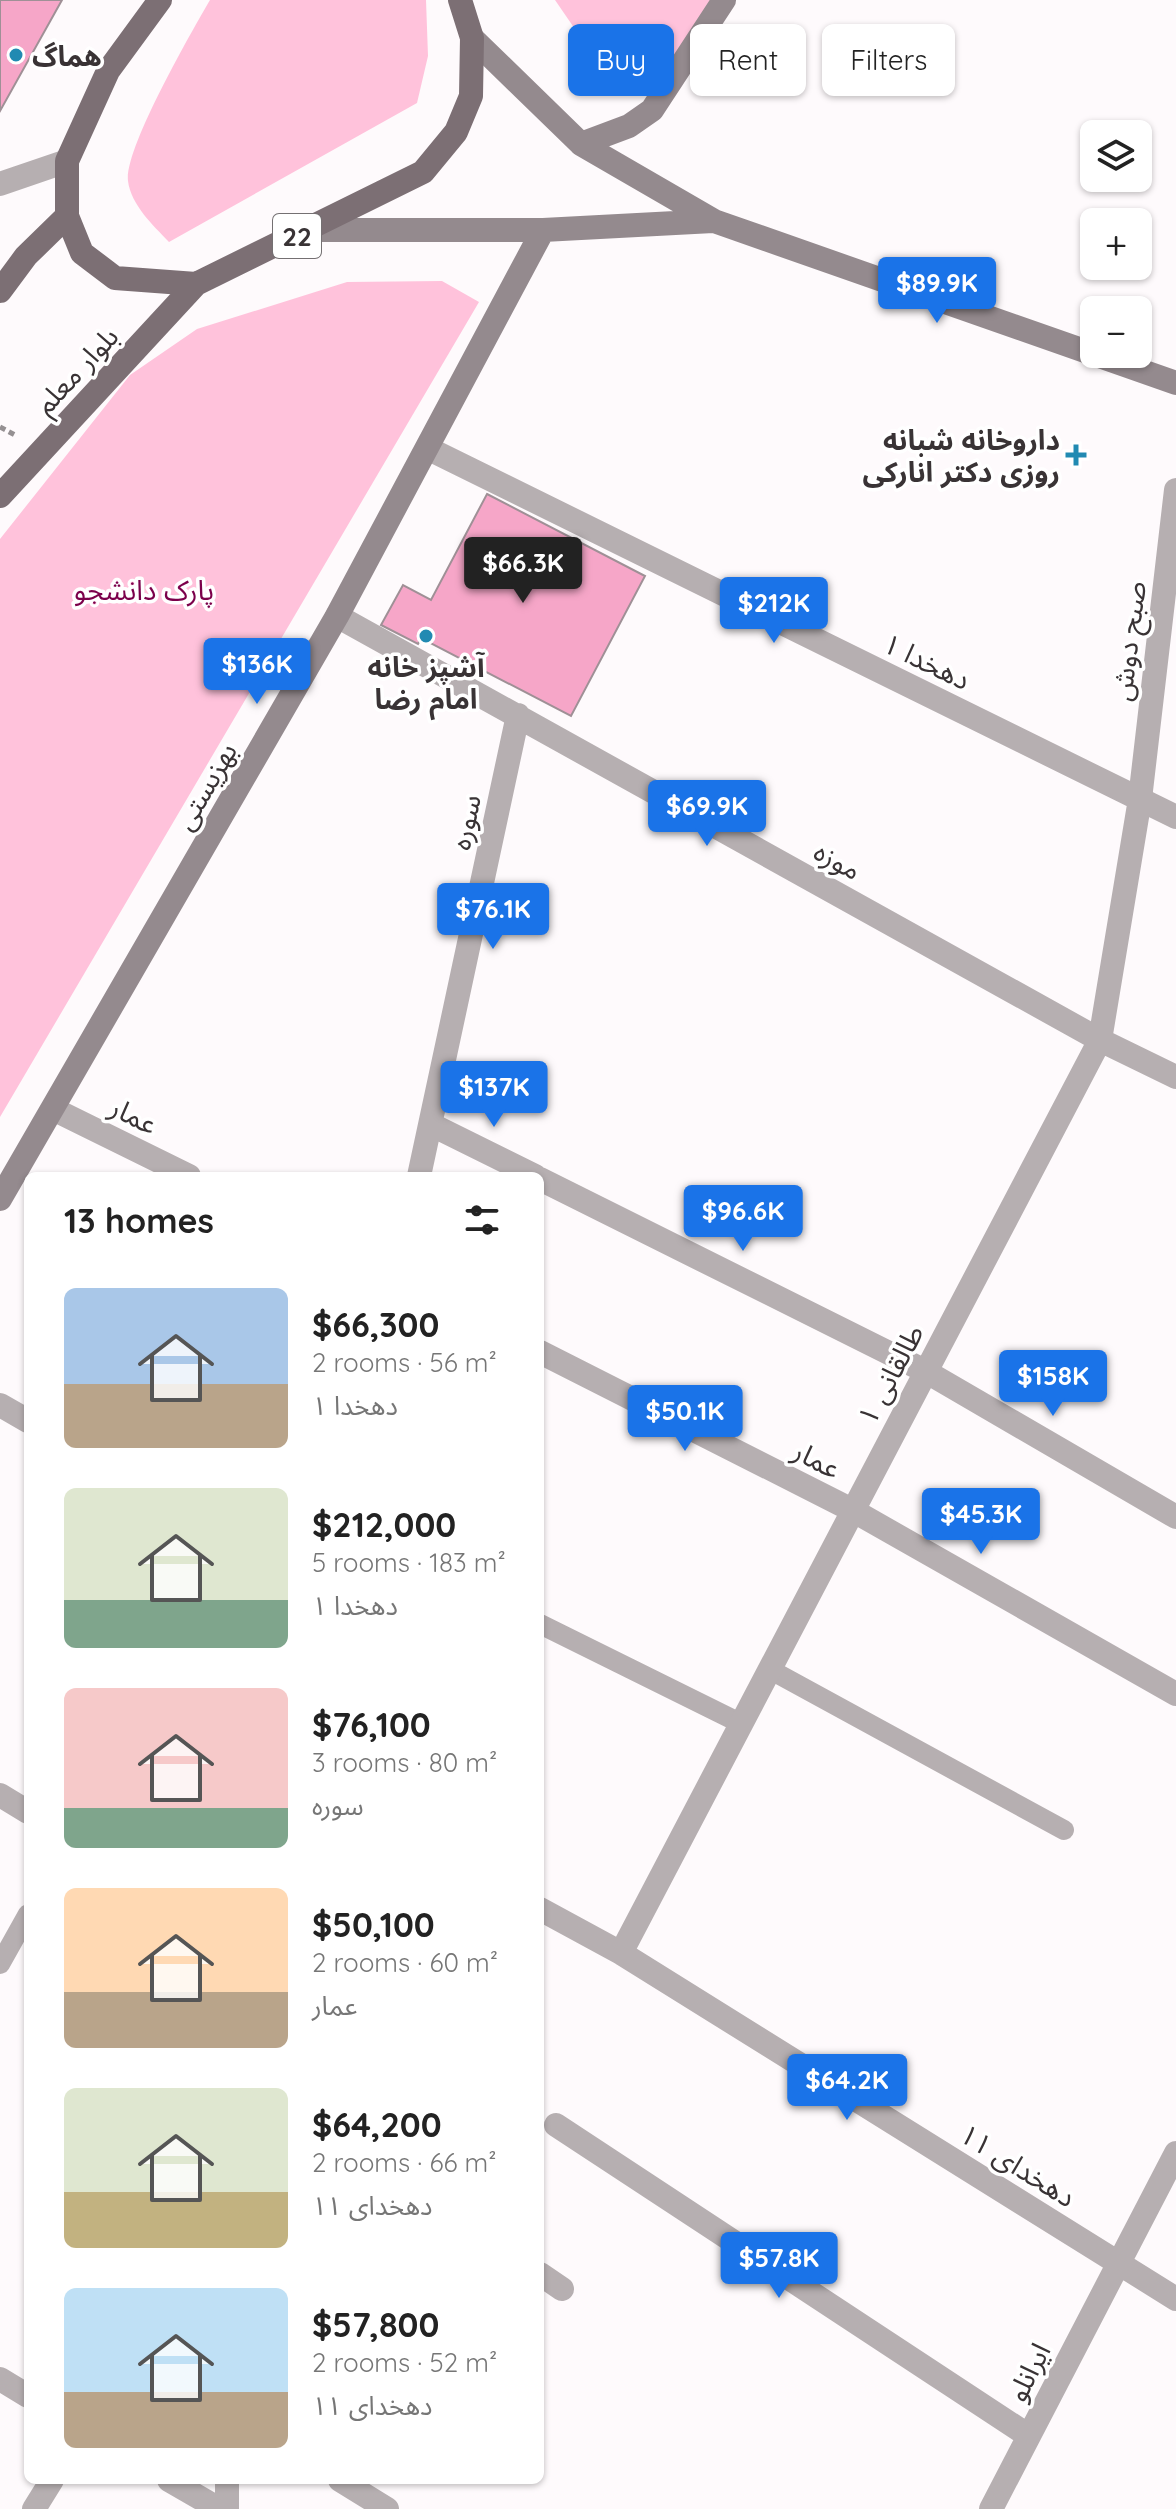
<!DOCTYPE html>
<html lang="en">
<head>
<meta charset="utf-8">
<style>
  :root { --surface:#fff; --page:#f2f2f2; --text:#222; --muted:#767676; --accent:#1a73e8 }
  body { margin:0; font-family:Quicksand,"Noto Sans Arabic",sans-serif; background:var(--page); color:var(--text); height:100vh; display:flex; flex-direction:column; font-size:30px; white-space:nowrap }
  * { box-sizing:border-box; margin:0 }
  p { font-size:26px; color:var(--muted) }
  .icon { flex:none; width:44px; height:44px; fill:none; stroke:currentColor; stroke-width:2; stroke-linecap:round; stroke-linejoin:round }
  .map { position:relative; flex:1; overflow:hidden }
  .details { position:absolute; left:24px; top:1172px; width:520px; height:1312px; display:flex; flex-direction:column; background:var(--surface); border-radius:12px; box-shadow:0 2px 6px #0004 }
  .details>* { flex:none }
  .guide { position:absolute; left:568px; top:24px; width:488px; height:72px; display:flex; gap:16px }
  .fabs { position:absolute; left:1080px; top:120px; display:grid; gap:16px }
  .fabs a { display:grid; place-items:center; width:72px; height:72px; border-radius:12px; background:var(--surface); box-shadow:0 2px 6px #0004; font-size:40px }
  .price { position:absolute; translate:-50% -68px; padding:0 18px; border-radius:8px; background:var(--accent); color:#fff; font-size:26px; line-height:52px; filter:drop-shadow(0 2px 4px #0008) }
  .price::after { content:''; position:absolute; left:50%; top:48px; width:24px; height:18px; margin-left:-12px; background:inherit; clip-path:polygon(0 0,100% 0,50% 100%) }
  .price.selected { background:#222; color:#fff }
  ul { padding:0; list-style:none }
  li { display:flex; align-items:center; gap:24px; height:200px; padding:0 40px }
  li span { display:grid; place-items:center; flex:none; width:224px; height:160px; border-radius:12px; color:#555 }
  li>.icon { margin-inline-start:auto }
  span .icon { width:96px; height:96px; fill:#fffc; stroke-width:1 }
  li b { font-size:34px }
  h2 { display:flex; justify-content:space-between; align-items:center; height:96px; padding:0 40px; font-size:34px }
  .pill { padding:0 28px; border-radius:12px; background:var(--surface); box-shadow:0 2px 6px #0004; font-size:28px; line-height:72px }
  .pill.selected { background:var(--accent); color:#fff }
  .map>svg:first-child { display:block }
  .green { fill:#ffc2db }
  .building { fill:#f6a6c8; stroke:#9f9096; stroke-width:2 }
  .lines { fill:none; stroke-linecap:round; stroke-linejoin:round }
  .path { stroke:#959092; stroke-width:5; stroke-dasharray:6 4; stroke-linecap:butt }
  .lane { stroke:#b6afb1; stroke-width:20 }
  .street { stroke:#b6afb1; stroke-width:24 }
  .secondary { stroke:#948a8e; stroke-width:24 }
  .primary { stroke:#7c6f74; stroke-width:24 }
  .poi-dot { fill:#218ab2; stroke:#fff; stroke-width:3 }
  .labels { text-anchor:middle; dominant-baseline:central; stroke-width:7; stroke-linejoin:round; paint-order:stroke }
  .shield { fill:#fff; stroke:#747072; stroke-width:2 }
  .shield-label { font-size:26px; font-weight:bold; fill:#393335 }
  .poi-label { font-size:28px; font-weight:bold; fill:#393335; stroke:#fff; text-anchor:start }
  .street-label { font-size:28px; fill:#393335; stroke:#fff }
  .park-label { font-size:28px; fill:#7b004b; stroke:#fff }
</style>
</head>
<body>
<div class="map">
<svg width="1176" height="2509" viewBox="0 0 1176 2509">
  <rect width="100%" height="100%" fill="#fefafc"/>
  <!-- green -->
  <path class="green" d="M210,0h216l2,56 -11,47 -248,139c-16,-17 -38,-37 -41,-61 -4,-32 64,-150 82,-181z
    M555,0h157l-41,65 -68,5z
    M442,281l37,21 -479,815v-578l130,-164 67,-46 150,-47z"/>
  <!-- building -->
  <path class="building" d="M0,0h62l-62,111z
    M487,494l158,82 -74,140 -150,-78 -3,6 -37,-19 22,-40 28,15z"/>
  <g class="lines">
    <!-- path -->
    <path class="path" d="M0,427l15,8"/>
    <!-- lane -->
    <path class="lane" d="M540,1624l202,100
      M769,1669l295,161
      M0,1964l28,-50"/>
    <!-- street -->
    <path class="street" d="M0,184l67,-23
      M429,449l747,368
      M337,616l763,424 76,37
      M53,1109l136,67
      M432,1125l103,51
      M419,1176l99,-461
      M540,1179l385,192 251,146
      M540,1352l312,158 324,184
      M0,1405l28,16
      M0,1795l28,17
      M540,1909l81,44 555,346
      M621,1953l479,-913 40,-241 36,-309
      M556,2125l473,311
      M540,2274l22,15
      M0,2379l28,17
      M169,2480l50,29
      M340,2480l47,29
      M34,2509l18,-29
      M227,2509v-29
      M991,2509l185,-356"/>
    <!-- secondary -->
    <path class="secondary" d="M472,38l109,106 133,77 462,162
      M581,144l48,-18 23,-16 72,-110
      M308,230h235l170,-9
      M0,1199l337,-583 206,-386"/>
    <!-- primary -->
    <path class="primary" d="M160,0l-52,71 -41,90v55l15,37 33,25 81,6 227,-112 33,-40 15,-36 1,-58 -12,-38
      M0,291l26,-35 41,-40
      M0,496l196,-212"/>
  </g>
  <!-- markers -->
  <g class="poi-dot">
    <circle cx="16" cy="55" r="8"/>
    <path d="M1072 443h8v8h8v8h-8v8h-8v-8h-8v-8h8z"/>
    <circle cx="426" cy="636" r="8"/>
  </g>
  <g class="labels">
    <!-- shield labels -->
    <rect class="shield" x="273" y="214" width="48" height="44" rx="6"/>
    <g class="shield-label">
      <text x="297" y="236">22</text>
    </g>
    <!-- poi labels -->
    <g class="poi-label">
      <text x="32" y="55">هماگ</text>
      <text x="1060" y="439" text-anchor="end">داروخانه شبانه<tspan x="1060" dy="32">روزی دکتر انارکی</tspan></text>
      <text x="426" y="666" text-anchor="middle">آشپز خانه<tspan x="426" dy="32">امام رضا</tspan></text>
    </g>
    <!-- street labels -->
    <g class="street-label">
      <text transform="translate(76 370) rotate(-47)">بلوار معلم</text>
      <text transform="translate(1128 641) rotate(-83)">صبح دوش</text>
      <text transform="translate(927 661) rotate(26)">دهخدا ۱</text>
      <text transform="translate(205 786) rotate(-60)">بهزیستی</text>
      <text transform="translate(465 822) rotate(-78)">سوره</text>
      <text transform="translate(838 860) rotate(29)">موزه</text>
      <text transform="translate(134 1115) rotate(26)">عمار</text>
      <text transform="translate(890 1374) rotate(-62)">طالقانی ۱</text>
      <text transform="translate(817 1459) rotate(27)">عمار</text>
      <text transform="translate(1018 2165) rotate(32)">دهخدای ۱۱</text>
      <text transform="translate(1028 2372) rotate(-63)">ایرانلو</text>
    </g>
    <!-- park labels -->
    <g class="park-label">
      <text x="144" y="589">پارک دانشجو</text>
    </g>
  </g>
</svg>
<div class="fabs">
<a><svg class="icon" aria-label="layers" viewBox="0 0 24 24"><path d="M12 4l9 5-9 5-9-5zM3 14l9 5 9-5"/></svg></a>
<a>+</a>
<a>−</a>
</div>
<b class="price" style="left:937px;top:325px">$89.9K</b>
<b class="price selected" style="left:523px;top:605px">$66.3K</b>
<b class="price" style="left:774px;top:645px">$212K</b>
<b class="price" style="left:257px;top:706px">$136K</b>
<b class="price" style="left:707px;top:848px">$69.9K</b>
<b class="price" style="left:493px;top:951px">$76.1K</b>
<b class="price" style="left:494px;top:1129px">$137K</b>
<b class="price" style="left:743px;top:1253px">$96.6K</b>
<b class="price" style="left:1053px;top:1418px">$158K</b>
<b class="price" style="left:685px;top:1453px">$50.1K</b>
<b class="price" style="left:981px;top:1556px">$45.3K</b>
<b class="price" style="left:847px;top:2122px">$64.2K</b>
<b class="price" style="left:779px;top:2300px">$57.8K</b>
<div class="guide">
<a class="pill selected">Buy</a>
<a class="pill">Rent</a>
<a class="pill">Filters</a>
</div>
<section class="details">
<h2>13 homes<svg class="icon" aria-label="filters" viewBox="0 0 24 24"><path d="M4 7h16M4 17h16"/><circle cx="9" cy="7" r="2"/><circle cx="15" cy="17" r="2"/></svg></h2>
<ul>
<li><span style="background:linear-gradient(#a9c7e8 60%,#b9a48a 0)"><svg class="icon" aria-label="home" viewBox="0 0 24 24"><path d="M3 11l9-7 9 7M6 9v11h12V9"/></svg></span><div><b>$66,300</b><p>2 rooms · 56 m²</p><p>دهخدا ۱</p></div></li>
<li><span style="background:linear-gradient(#dfe7d0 70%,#7fa58c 0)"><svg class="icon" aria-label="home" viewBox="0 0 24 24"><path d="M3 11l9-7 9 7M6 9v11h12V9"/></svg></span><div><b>$212,000</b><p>5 rooms · 183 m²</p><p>دهخدا ۱</p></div></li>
<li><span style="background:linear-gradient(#f6c9c9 75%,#7fa58c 0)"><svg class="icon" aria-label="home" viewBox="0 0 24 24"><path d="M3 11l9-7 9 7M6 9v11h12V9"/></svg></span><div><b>$76,100</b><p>3 rooms · 80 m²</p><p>سوره</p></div></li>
<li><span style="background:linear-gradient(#ffd9b3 65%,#b9a48a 0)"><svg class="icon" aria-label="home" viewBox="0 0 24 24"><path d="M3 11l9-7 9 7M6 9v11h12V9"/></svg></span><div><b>$50,100</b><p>2 rooms · 60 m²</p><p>عمار</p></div></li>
<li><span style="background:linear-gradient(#dfe7d0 65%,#c2b280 0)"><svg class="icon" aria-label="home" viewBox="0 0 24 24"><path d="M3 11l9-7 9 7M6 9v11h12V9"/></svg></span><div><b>$64,200</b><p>2 rooms · 66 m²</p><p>دهخدای ۱۱</p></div></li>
<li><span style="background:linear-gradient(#bfe0f5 65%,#b9a48a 0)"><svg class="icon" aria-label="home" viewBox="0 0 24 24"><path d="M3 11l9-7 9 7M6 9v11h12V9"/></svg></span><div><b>$57,800</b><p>2 rooms · 52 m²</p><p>دهخدای ۱۱</p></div></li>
</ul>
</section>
</div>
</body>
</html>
